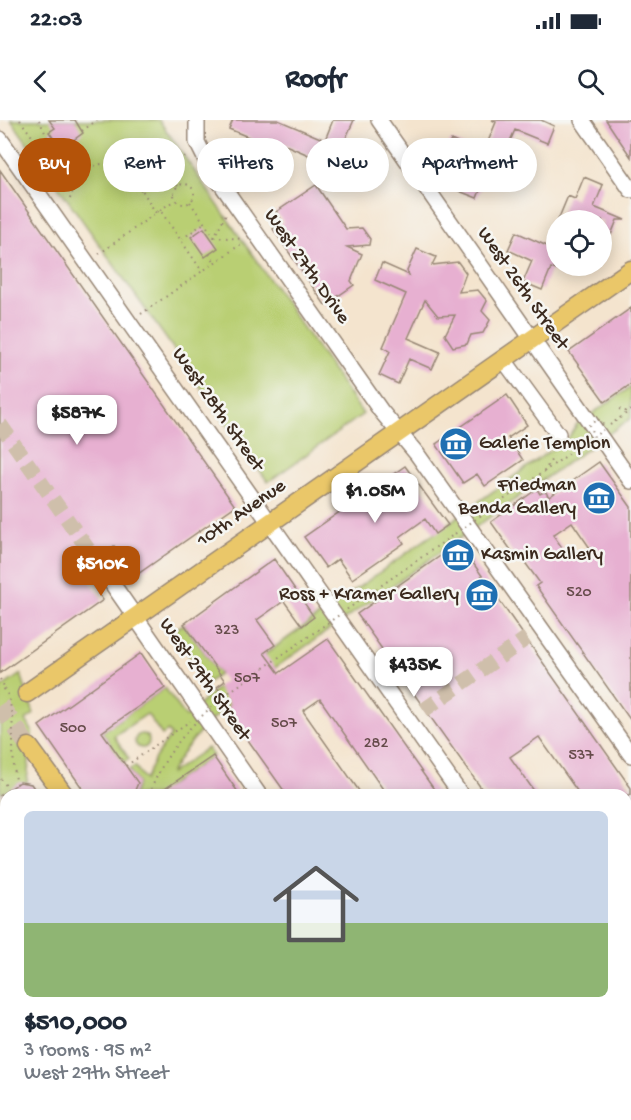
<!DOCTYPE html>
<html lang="en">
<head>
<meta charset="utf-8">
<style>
  :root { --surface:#fff; --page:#f2f2f3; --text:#1f2937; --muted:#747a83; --accent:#b45309 }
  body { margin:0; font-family:"Gochi Hand",sans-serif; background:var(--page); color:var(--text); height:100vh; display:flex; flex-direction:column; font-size:22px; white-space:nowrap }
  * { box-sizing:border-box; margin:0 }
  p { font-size:20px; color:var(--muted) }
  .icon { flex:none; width:33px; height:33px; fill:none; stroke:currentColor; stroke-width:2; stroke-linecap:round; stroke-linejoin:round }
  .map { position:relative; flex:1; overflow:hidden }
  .panel { position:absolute; left:0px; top:669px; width:632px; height:332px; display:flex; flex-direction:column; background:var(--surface); border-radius:18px 18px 0 0; box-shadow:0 3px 15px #0003 }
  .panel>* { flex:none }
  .hud { position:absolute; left:18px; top:18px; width:596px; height:54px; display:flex; gap:12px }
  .controls { position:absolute; left:546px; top:90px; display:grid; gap:12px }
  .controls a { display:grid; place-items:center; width:66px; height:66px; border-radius:50%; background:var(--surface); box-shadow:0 3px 15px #0003; font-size:30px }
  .price { position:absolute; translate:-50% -51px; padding:0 14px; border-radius:12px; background:#fff; color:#222; font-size:20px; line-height:39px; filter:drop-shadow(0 2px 3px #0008) }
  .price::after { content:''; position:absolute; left:50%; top:36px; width:18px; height:14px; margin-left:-9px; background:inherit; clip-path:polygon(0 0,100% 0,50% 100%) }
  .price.on { background:var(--accent); color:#fff }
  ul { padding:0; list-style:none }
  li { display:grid; align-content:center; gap:12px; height:318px; padding:0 24px }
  li span { display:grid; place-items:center; height:186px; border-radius:9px; color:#555 }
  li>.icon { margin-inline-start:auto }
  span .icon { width:108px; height:108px; fill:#fffc; stroke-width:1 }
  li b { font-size:26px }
  .pill { padding:0 21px; border-radius:27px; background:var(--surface); box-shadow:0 3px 15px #0003; font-size:21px; line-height:54px }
  .pill.on { background:var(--accent); color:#fff }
  .status { display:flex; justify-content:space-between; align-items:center; height:42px; padding:0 30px; background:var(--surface); direction:ltr }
  .status svg { height:16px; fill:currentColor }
  header { display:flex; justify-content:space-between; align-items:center; height:78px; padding:0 24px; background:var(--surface); font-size:27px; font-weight:800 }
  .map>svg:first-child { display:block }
  .green { fill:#b9cf73; stroke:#7a7c48; stroke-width:1.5 }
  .building { fill:#e7b0d1; fill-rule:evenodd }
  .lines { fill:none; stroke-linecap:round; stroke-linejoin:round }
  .minor-tunnel { stroke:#cfbfab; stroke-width:15; stroke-dasharray:15 8; stroke-linecap:butt }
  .major-tunnel { stroke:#cfbfab; stroke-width:18; stroke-dasharray:18 9; stroke-linecap:butt }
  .minor-casing { stroke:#988776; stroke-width:18 }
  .major-casing { stroke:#988776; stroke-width:21 }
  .path { stroke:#988776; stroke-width:2; stroke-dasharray:1.5 4.5; stroke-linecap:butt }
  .minor { stroke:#fff; stroke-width:15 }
  .major { stroke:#eac769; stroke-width:18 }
  .path-bridge { stroke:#988776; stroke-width:2; stroke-dasharray:1.5 4.5; stroke-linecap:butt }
  .labels { text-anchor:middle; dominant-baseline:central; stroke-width:5; stroke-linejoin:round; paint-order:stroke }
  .number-label { font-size:16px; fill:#664c4b }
  .street-label { font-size:20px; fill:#3b2a1e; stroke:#f6f6f2 }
  .poi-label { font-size:20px; fill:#3b2a1e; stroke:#f6f6f2; text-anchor:start }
</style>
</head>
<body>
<div class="status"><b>22:03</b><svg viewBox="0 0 49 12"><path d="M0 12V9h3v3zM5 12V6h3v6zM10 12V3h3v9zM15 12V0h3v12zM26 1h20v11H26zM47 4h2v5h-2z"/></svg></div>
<header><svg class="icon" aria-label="back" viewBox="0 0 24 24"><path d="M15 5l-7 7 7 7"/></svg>Roofr<svg class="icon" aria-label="search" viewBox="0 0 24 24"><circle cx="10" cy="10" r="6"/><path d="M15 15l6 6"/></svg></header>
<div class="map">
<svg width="631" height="1000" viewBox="0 0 631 1000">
  <rect width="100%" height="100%" fill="#f6f6f2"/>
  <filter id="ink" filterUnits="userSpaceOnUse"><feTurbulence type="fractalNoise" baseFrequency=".0167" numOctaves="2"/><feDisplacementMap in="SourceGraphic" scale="12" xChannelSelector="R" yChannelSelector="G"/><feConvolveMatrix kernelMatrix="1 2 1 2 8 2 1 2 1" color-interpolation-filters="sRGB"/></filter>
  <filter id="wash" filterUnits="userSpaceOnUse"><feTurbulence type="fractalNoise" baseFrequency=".008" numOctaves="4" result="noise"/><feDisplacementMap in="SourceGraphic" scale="24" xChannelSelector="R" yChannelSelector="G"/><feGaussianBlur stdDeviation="1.35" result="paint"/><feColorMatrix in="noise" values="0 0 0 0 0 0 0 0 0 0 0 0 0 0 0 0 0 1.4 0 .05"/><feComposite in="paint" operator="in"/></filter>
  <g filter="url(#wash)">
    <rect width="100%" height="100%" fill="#f4e4ce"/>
    <!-- green -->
    <path class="green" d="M11,0h148l204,294 -95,68z
      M631,267v31l-369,259c-34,28 -72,57 -92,97l37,-26 6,8 -47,32 4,7h-37l5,-12 -9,-13 6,-4 10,14 10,-22 16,-23 -3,-4 -6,4 -15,-21 -33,22 15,23 -6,4 -21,-31 63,-44 21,29 29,-27 354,-253 8,-13z
      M184,504l36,50 -12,8 -36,-51z
      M21,554l13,40 -8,6 6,11 -6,61 12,-2 1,5h-33v4l-6,-8v-106l2,2z
      M135 621a7 7 0 1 1 14 0a7 7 0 1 1-14 0Z
      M6,973v21l59,1 4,5h-69v-25z"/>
    <g id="blocks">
      <!-- building -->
      <path class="building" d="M49,0h26l8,13 -22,16 -12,-17 6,-4z
        M233,0h45l47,20 8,-20h21l-9,20 25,11 -9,19 -24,-11 -3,7 -60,-26 -13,30 -18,-8 10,-23 -24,-10z
        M492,0h49l13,6 -7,17 -32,-13 -22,49 -7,-3 -9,22 -18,-7 9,-23 -25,-10 8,-18 32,14 13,-32z
        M606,0h25v37l-13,-19z
        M0,50l235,336 -100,70 -21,-30 -11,8 -8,-5 -6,2 -4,8 2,6 -6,3 22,32 -103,73z
        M584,57l19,8 -9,22 31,13h-8l-6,15 -9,-3v-12h-44l10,-24 7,3z
        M316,65l30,44 16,-1 8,11 -1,6 -22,2 15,7 -11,27 3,4 -29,20 -52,-76 10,-7 -7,-10z
        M556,104v46l-5,-2 -9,22 -19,-8 9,-21 -24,-11 8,-18 31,14z
        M204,108l14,20 -13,9 -14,-20z
        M417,129l19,8 -4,8 26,-3 8,11 -7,19 19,-2 9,11 -5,10 8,9 -7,13 -12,2 -4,9 -14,3 -8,-12 10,-20 -17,1 -13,-16 -17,38 32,14 -8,17 -23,-10 -11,25 -19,-9 11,-24 -7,-4 23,-53 -31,-14 7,-17 27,12 -2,-4z
        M631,188v76l-26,18 -36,-50z
        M507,275l20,30 -19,13 15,22 -38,26 -8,-12 -14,9 -27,-39z
        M599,342l32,45v214l-95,-135 4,-3 -19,-26 -3,3 -27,-38 46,-33 3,5 5,-3 4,6zM572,402l18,26 -19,12 -18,-25z
        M405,346l43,59 -13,9 -10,-15 -25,18 4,6 -52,36 -14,-20 -12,9 -22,-31z
        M459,423l172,245v7h-51l-41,-58 -29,20 27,38h-51l-129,-181z
        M274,439l40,58 -12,9 -18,-25 -27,19 18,25 -11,8 15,20 49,-34 110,156h-51l-67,-96 -17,12 59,84h-75l-61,-86 4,-3 -13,-19 8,-6 -41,-57z
        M141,533l24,35 -63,44 36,51 -5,12h-46l-48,-69z
        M213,636l27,39h-84z
        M20,662l11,2 8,11h-38z"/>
    </g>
  </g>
  <g filter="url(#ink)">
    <use href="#blocks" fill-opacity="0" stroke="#988776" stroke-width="1.5"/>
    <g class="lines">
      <!-- minor-tunnel -->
      <path class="minor-tunnel" d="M0,304l95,135
        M424,590l103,-72"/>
      <!-- major-tunnel -->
      <path class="major-tunnel" d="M0,585l29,42"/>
      <defs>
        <path id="minor" d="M197,0v22l13,26 171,243 36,43 214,301
          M379,0l252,361
          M582,0l49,70
          M0,19l461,656
          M504,240l54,74
          M95,439l164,236
          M626,913l5,7
          M0,964l6,-2
          M77,994l4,6
          M482,994l4,6
          M594,994l4,6
          M570,1000l10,-6"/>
        <path id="major" d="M27,573l604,-423
          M29,627l35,48
          M626,845l5,-4
          M286,994l4,6
          M406,1000l8,-6"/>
      </defs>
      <!-- minor casing -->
      <use href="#minor" class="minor-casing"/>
      <!-- major casing -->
      <use href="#major" class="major-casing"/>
      <!-- path -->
      <path class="path" d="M20,0l39,53 12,5 9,-4
        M39,0l10,21
        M82,11l15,-11
        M32,40l10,-7
        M174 74a10 10 0 1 1 20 0a10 10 0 1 1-20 0Z
        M178,66l-12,-16 21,-15
        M140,70l26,-20
        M70,79c6,-23 26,-45 52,-31 14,7 25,32 34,45
        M190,82l24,35 12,-23
        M160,90l15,-10
        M214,117l30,2
        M182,119l22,-16
        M99,134l61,-44 42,61
        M209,134l6,8
        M141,194l103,-72
        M619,289l9,3
        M610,305l21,-15
        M544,352l9,-15
        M0,559l5,9 -5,4
        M126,646l64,-45
        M1,659l12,16
        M0,940l6,-4
        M101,994l4,6
        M234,994l4,6
        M246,994l4,6"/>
      <!-- minor -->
      <use href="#minor" class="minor"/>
      <!-- major -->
      <use href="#major" class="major"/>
      <!-- path-bridge -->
      <path class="path-bridge" d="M594,317l-5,-12 9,-6 8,9
        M5,568c15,33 1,74 16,107
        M149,675c15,-42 43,-72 76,-100l378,-265"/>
    </g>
  </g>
  <!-- icons -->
  <defs>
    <symbol id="museum-disc" viewBox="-11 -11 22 22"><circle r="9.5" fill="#1f6fb2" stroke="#f6f6f2"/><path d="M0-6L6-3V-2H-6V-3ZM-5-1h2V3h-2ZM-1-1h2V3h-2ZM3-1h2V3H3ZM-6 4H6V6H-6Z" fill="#fff"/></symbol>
  </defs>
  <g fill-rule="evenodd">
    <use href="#museum-disc" x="437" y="305" width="38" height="38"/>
    <use href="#museum-disc" x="580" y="359" width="38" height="38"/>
    <use href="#museum-disc" x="439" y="416" width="38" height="38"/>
    <use href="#museum-disc" x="463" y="456" width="38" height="38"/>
  </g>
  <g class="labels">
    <!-- number labels -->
    <g class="number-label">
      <text x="579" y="473">520</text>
      <text x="227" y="511">323</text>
      <text x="247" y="559">507</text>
      <text x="284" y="604">507</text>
      <text x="73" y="609">500</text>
      <text x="376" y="624">282</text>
      <text x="581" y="636">537</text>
    </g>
    <!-- street labels -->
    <g class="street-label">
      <text transform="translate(306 147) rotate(55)">West 27th Drive</text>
      <text transform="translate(522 169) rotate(55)">West 26th Street</text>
      <text transform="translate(217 290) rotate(55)">West 28th Street</text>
      <text transform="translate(242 394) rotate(-35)">10th Avenue</text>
      <text transform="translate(204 560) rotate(55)">West 29th Street</text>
    </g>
    <!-- poi labels -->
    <g class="poi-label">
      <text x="479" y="324">Galerie Templon</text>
      <text x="576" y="366" text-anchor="end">Friedman<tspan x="576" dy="23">Benda Gallery</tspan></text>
      <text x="481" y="435">Kasmin Gallery</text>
      <text x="459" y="475" text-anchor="end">Ross + Kramer Gallery</text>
    </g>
  </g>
</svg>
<div class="controls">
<a><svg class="icon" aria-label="locate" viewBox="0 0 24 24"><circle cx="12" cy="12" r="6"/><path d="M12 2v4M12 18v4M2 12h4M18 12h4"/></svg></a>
</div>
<b class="price" style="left:77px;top:326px">$587K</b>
<b class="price" style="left:375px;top:404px">$1.05M</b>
<b class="price on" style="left:101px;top:477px">$510K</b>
<b class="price" style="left:414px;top:578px">$435K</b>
<div class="hud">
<a class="pill on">Buy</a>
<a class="pill">Rent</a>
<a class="pill">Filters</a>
<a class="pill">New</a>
<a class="pill">Apartment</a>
</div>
<section class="panel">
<ul>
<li><span style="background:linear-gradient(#c9d6e8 60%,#8fb573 0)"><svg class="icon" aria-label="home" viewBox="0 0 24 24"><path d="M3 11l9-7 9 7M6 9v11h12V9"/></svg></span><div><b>$510,000</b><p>3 rooms · 95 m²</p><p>West 29th Street</p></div></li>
</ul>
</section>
</div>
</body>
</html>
